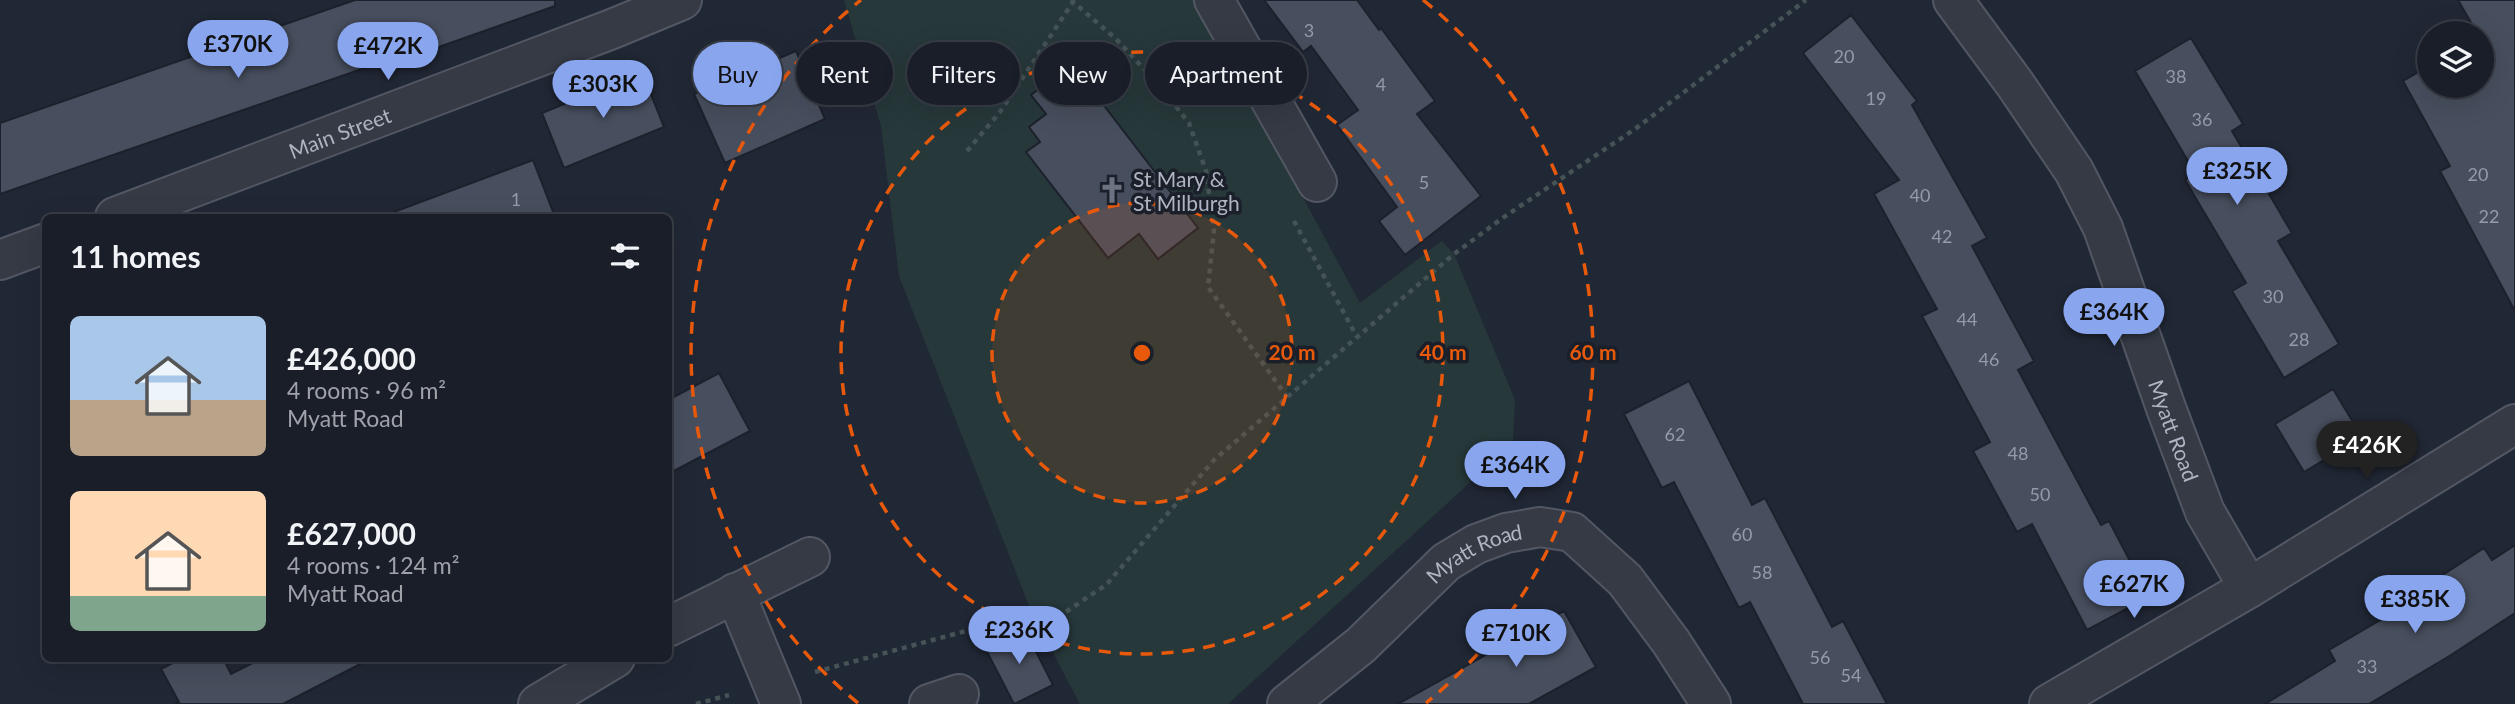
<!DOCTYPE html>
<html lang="en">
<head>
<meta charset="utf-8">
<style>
  :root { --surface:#191e28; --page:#222730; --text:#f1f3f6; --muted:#9fa2a8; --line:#373c45; --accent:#88a5ee }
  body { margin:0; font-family:Lato,sans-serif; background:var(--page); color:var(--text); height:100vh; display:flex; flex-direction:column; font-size:26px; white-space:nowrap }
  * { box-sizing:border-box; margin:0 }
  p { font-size:23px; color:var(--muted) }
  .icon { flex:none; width:38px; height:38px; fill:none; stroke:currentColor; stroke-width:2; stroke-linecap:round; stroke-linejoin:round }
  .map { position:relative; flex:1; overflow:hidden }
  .sheet { position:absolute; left:42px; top:214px; width:630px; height:448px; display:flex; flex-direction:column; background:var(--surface); border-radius:10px; box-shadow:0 7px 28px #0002,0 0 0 2px var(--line) }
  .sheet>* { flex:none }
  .guide { position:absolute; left:693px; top:42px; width:665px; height:63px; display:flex; gap:14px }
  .controls { position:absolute; left:2417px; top:21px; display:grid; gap:14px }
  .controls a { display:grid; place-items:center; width:77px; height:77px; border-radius:50%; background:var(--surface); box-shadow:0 7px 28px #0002,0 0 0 2px var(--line); font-size:35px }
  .price { position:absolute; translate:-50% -60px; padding:0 16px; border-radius:24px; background:var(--accent); color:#111; font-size:23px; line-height:46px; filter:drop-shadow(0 2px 4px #0008) }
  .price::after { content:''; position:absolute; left:50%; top:42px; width:21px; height:16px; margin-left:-10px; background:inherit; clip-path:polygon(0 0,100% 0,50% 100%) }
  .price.selected { background:#222; color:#fff }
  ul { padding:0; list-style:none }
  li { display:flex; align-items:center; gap:21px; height:175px; padding:0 28px }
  li span { display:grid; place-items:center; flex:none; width:196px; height:140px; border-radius:10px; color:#555 }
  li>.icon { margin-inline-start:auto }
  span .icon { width:84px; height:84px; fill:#fffc; stroke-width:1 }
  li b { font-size:30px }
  h2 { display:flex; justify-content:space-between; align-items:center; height:84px; padding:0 28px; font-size:30px }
  .chip { padding:0 24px; border-radius:32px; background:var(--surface); box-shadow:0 7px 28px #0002,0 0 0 2px var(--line); font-size:24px; line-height:63px }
  .chip.selected { background:var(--accent); color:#111 }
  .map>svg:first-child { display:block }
  .green { fill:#27383a }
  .building { fill:#474e5d; stroke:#1c212c; stroke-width:2 }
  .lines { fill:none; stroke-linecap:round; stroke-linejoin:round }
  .minor-casing { stroke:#525763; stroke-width:42 }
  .path { stroke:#455357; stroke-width:4.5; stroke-dasharray:5 5; stroke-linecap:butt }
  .minor { stroke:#353a45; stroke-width:38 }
  .ring { fill:none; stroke:#e8590c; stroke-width:3.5; stroke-dasharray:12 9 }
  .labels { text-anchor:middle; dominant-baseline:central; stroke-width:7; stroke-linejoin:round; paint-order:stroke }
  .number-label { font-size:18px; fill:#959aa9 }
  .street-label { font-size:21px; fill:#afb4c2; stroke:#1a1f2a }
  .poi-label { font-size:21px; fill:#afb4c2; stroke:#1a1f2a; text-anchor:start }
  .centre { fill:#e8590c; stroke:#1a1f2a; stroke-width:3.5 }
  .ring-label { font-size:21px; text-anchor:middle; font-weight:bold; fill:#e8590c; stroke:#1a1f2a; stroke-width:7; stroke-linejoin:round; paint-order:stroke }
</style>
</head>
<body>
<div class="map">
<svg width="2515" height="704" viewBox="0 0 2515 704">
  <rect width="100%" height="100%" fill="#212835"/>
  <!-- green -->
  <path class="green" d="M844,0h352l164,303 82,-62 12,13 61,146 -2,43 -285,261h-148l-48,-91 -133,-337 -18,-150z"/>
  <!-- building -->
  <path class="building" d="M355,0h200v6l-136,48 -2,-4 -417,144v-71z
    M1264,0h93l22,30 2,-2 54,73 -18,13 64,82 -76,59 -26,-34 18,-14 -60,-82 21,-15 -47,-64 -8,6z
    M2458,0h57v311l-75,-140 10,-5 -47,-85 26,-15v20h53v-53h-5z
    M1851,15l66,86 -5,4 75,133 -15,8 62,115 -16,9 83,155 8,-4 40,76 -62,33 -55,-106 -15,8 -44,-81 17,-9 -68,-126 15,-7 -63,-115 25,-14 -96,-127z
    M2191,38l52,86 -11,7 60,102 -14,8 61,103 -55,34 -52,-87 14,-8 -61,-103 10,-7 -60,-102z
    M796,51l29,68 -100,44 -31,-69z
    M1072,64l126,164 -40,31 -19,-25 -31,24 -82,-106 14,-10 -11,-15 17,-13 -15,-19z
    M642,72l22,55 -100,41 -22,-55z
    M533,160l22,57h-163l-1,-4z
    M719,373l31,58 -82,43v-74z
    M1689,381l63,124 13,-7 67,129 11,-6 44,83h-84l-53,-102 -11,6 -65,-126 -12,6 -38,-74z
    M2333,389l29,48 -58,35 -29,-48z
    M2515,545v68l-64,42 -82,49h-104l70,-43 -6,-11 101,-59 -4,-5 58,-38 8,12z
    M1564,611l32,56 -67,37h-131z
    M1024,628l29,57 -39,19 -29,-56z
    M182,658h41l8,16 32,-16h109l-89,46h-108l4,-2 -18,-33z"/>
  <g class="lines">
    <defs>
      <g id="minor">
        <path d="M1214,0l103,182"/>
        <path id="s1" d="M1953,0l62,84 59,87 29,57 63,180 39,104 44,76"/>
        <path id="s2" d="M115,217l497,-188 70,-29"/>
        <path d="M0,260l46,-17"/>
        <path d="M735,593l46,111"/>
        <path d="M668,627l142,-70"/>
        <path d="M538,704l77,-46"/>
        <path d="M929,704l30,-10"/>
        <path id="s3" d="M1287,704l74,-59 85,-83 30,-18 30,-11 34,-6 32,5 53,48 46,62 40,62"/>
        <path d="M2049,704l200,-116 266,-164"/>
      </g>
    </defs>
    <!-- minor casing -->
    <use href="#minor" class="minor-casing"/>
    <!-- path -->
    <path class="path" d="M1071,0l45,39 42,45 31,39 17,48 8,59 -6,57 79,110
      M967,151l33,-39 73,-110
      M1294,221l63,116
      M815,672l217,-59 15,3 17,-3 42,-28 108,-125 240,-206 50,-37 131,-88 171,-129
      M696,704l33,-9"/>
    <!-- minor -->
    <use href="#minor" class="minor"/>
  </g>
  <!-- distance rings -->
  <circle cx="1142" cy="353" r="150" fill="#e8590c" fill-opacity=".12"/>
  <g class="ring">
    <circle cx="1142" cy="353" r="150"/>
    <circle cx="1142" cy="353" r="301"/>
    <path d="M858 703A451 451 0 0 1 861 0M1423 0A451 451 0 0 1 1426 703"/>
  </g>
  <!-- icons -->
  <defs>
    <symbol id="church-bare" viewBox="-9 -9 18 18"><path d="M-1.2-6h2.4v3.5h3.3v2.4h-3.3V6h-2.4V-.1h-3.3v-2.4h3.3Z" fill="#6b7280" stroke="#1a1f2a" stroke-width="2.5" paint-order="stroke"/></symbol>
  </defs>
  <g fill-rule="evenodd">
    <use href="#church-bare" x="1093" y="171" width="38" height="38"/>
  </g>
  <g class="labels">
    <!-- number labels -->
    <g class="number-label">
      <text x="1309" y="30">3</text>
      <text x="1844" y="56">20</text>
      <text x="2176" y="76">38</text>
      <text x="1381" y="84">4</text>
      <text x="1876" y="98">19</text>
      <text x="2202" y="119">36</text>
      <text x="2478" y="174">20</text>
      <text x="1424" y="182">5</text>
      <text x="1920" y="195">40</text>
      <text x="516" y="199">1</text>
      <text x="2489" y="216">22</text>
      <text x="1942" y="236">42</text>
      <text x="2273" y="296">30</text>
      <text x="1967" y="319">44</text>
      <text x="2299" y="339">28</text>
      <text x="1989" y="359">46</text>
      <text x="1675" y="434">62</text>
      <text x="2018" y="453">48</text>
      <text x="2040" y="494">50</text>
      <text x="1742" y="534">60</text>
      <text x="1762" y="572">58</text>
      <text x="1820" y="657">56</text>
      <text x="2367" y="666">33</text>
      <text x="1851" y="675">54</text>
    </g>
    <!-- street labels -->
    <g class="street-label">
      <text stroke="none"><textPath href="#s2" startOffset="240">Main Street</textPath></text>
      <text stroke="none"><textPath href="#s1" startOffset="488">Myatt Road</textPath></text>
      <text stroke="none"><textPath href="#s3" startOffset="243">Myatt Road</textPath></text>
    </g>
    <!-- poi labels -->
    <g class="poi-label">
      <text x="1133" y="178">St Mary &amp;<tspan x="1133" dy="24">St Milburgh</tspan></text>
    </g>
  </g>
  <circle cx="1142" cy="353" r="10" class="centre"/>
  <g class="ring-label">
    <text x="1292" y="360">20 m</text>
    <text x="1443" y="360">40 m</text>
    <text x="1593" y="360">60 m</text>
  </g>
</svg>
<div class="controls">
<a><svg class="icon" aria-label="layers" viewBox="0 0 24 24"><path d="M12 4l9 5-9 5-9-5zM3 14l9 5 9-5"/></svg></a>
</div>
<b class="price" style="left:238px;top:80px">£370K</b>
<b class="price" style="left:388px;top:82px">£472K</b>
<b class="price" style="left:603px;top:120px">£303K</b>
<b class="price" style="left:2237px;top:207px">£325K</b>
<b class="price" style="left:2114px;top:348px">£364K</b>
<b class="price selected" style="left:2367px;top:481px">£426K</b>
<b class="price" style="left:1515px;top:501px">£364K</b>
<b class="price" style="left:2134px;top:620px">£627K</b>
<b class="price" style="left:2415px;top:635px">£385K</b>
<b class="price" style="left:1019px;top:666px">£236K</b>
<b class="price" style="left:1516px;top:669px">£710K</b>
<div class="guide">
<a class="chip selected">Buy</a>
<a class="chip">Rent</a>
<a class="chip">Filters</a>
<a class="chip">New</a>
<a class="chip">Apartment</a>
</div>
<section class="sheet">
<h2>11 homes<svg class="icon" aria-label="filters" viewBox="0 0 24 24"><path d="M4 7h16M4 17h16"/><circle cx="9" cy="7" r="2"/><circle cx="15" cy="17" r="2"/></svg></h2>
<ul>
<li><span style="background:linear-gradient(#a9c7e8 60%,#b9a48a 0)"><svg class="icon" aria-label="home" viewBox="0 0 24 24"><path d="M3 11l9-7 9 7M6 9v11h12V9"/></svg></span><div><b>£426,000</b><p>4 rooms · 96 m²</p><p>Myatt Road</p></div></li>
<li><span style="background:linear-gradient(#ffd9b3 75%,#7fa58c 0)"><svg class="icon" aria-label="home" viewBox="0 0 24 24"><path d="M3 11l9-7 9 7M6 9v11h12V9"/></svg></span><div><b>£627,000</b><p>4 rooms · 124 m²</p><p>Myatt Road</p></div></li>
</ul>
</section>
</div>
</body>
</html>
